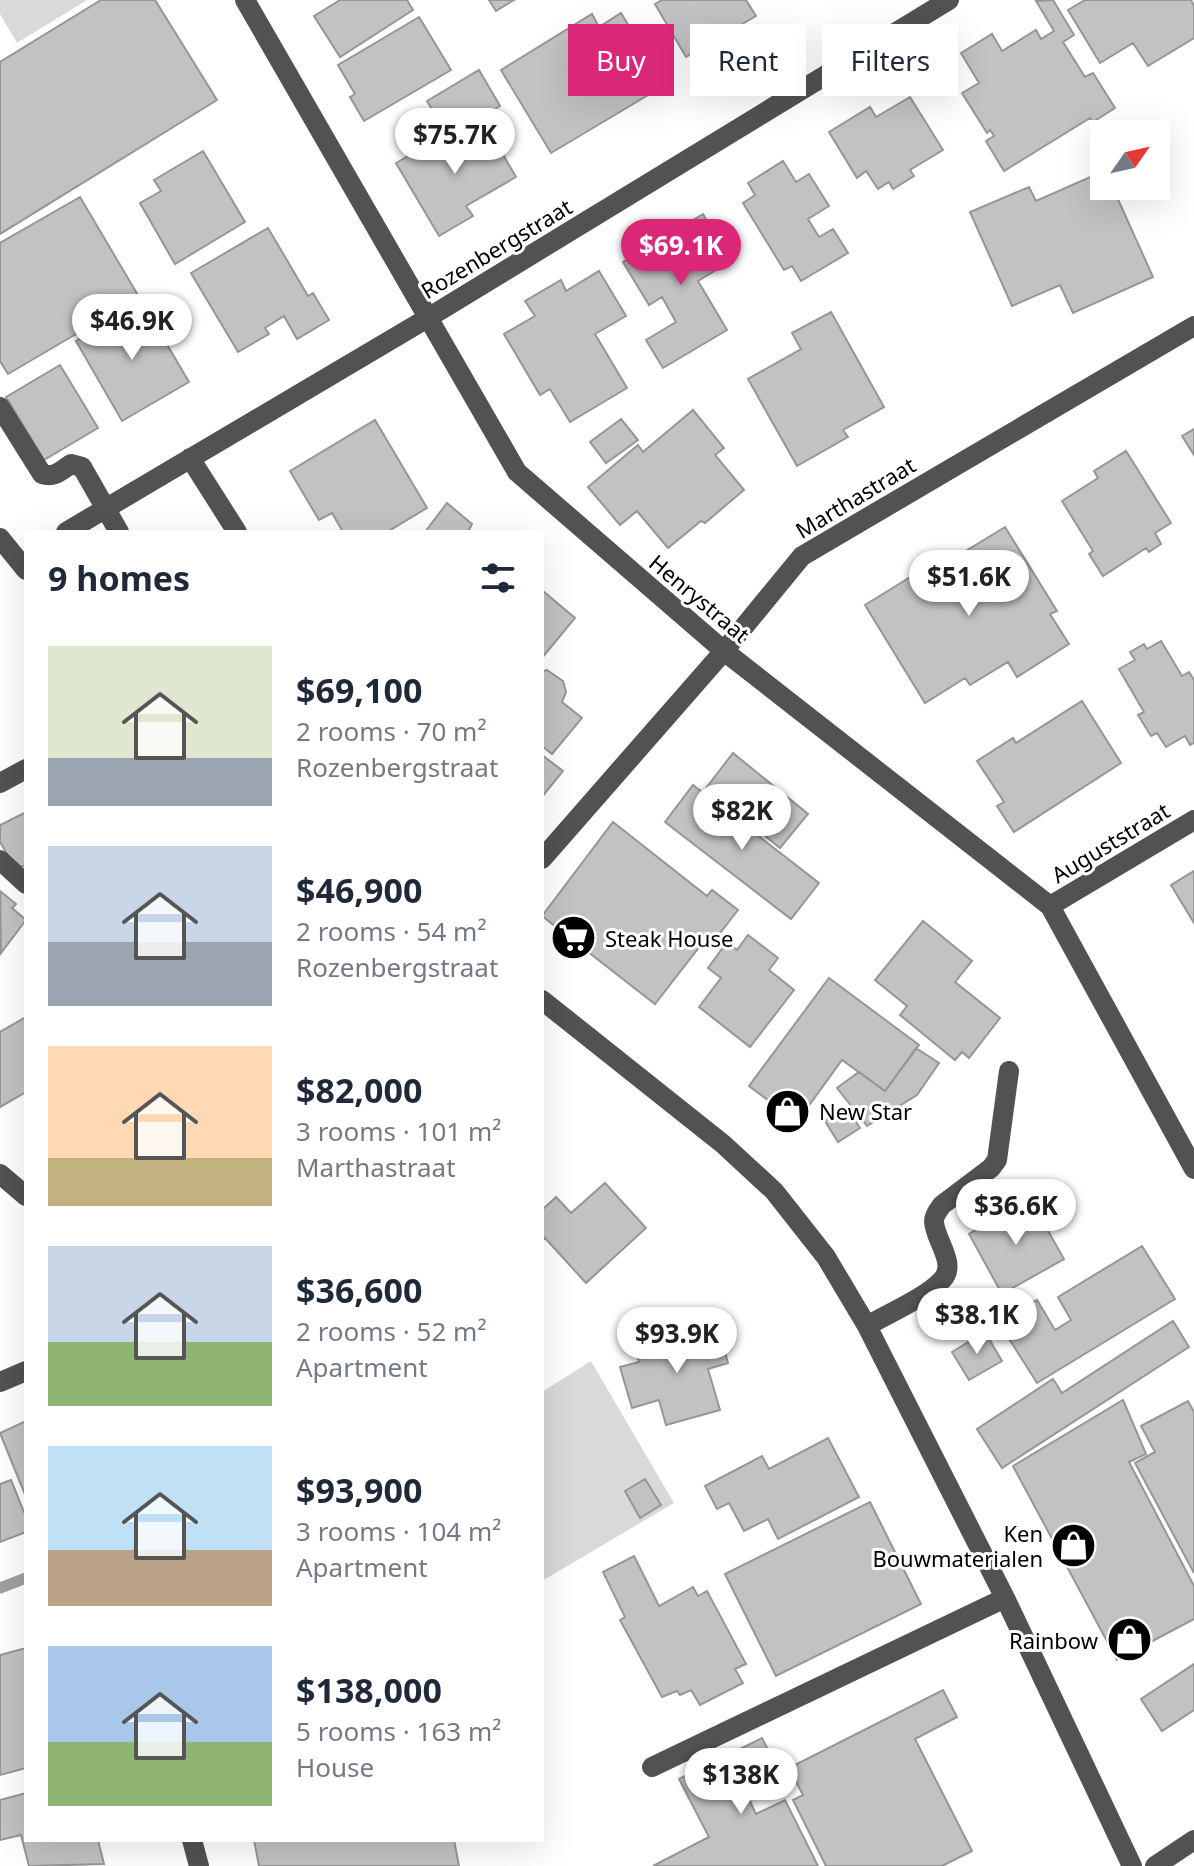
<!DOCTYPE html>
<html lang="en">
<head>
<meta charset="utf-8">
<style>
  :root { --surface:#fff; --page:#f6f6f7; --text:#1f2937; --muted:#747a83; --accent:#db2777 }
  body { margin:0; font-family:"Noto Sans",sans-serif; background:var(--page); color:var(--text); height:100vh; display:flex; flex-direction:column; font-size:30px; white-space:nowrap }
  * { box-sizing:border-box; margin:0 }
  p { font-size:26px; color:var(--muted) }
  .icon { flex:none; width:44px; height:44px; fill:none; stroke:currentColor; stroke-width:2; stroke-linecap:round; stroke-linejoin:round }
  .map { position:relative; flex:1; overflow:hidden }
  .sheet { position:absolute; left:24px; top:530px; width:520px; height:1312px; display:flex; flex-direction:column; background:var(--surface); border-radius:0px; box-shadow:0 8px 32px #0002 }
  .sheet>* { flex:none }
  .top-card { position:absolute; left:568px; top:24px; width:506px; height:72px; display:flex; gap:16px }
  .needle { width:52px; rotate:56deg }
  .buttons { position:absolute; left:1090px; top:120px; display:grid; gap:16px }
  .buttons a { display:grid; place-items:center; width:80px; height:80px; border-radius:0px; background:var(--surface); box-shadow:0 8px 32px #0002; font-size:40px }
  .price { position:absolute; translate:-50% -68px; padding:0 18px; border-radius:28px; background:#fff; color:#222; font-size:26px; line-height:52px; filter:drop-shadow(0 2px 4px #0008) }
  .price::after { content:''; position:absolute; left:50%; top:48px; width:24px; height:18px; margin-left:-12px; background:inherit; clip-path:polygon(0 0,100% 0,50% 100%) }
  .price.active { background:var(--accent); color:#fff }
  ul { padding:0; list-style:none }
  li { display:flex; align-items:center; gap:24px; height:200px; padding:0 24px }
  li span { display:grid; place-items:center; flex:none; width:224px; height:160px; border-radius:0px; color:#555 }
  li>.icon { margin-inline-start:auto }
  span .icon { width:96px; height:96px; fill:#fffc; stroke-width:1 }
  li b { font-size:34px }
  h2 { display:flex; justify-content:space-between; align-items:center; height:96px; padding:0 24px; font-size:34px }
  .chip { padding:0 28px; border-radius:0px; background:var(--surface); box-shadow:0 8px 32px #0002; font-size:28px; line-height:72px }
  .chip.active { background:var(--accent); color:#fff }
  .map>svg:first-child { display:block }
  .green { fill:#d9d9d9 }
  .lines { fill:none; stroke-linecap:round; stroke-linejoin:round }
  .stream { stroke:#a0a0a0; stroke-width:11 }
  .building { fill:#c2c2c2; stroke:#969696; stroke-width:2 }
  .minor { stroke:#525252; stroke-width:20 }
  .labels { text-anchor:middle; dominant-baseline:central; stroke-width:6; stroke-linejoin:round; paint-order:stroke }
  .street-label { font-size:22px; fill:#000; stroke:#fff }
  .poi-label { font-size:22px; fill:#000; stroke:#fff; text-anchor:start }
</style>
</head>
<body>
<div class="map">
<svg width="1194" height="1866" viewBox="0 0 1194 1866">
  <rect width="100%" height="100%" fill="#fff"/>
  <!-- green -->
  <path class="green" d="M0,0h87l-70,43 -17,-29z
    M591,1361l83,142 -132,78v-189z"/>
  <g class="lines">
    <!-- stream -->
    <path class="stream" d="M0,1588l26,-10"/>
  </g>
  <!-- building -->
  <path class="building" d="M101,0h54l62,100 -217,134v-172z
    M340,0h67l6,10 -73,47 -26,-41z
    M489,0h25l-18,11z
    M662,0h84l10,16 -70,41 -31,-53z
    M1053,0l21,35 -11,7 22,35 8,-4 22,35 -22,14 -3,-4 -86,53 -18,-30 8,-5 -4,-6 -3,3 -25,-40 17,-10 -18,-30 31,-19 10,17 34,-21 5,9 13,-8 -18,-30z
    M1085,0h106l3,6v32l-46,28 -15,-23 -33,20 -32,-53z
    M621,13l44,72 -114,68 -50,-83 91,-56 7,13z
    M419,17l32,53 -87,51 -14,-24 5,-3 -17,-29z
    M479,70l21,36 -39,23 -5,-7 -12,7 -17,-28z
    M910,97l33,53 -33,20 4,6 -21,13 -4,-7 -11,7 -12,-18 -9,7 -28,-46 41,-25 6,10z
    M487,127l29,50 -50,29 7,10 -34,20 -43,-73 60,-35 7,12z
    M203,151l42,71 -70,42 -35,-61 21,-12 -7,-11z
    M783,161l13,21 13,-8 20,32 -21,13 11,18 14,-8 15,24 -47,28 -9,-15 -8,4 -41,-67 12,-8 -7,-12z
    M1104,171v15h8l41,91 -80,36 -13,-28 -48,21 -42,-94 59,-25 7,14z
    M80,197l59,100 -131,77 -8,-13v-118z
    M703,214l28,47 -33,20 29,49 -64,38 -17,-28 30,-18 -14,-25 -13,8 -26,-43z
    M268,228l40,68 5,-3 16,27 -32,19 -13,-23 -19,12 4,6 -31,18 -47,-79z
    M599,271l27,45 -31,18 32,54 -57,34 -20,-33 -10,6 -36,-61 31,-18 -10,-15 36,-21 5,11z
    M142,302l47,80 -67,39 -46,-80z
    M831,312l53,95 -41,23 5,7 -51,29 -49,-87 53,-30 -9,-16z
    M60,365l38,63 -54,32 -38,-63z
    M693,410l31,38 -9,7 29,35 -39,33 -4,-2 -33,27 -31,-37 -17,14 -32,-38 50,-42 5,7z
    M621,419l17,21 -32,23 -16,-21z
    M375,420l52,88 -40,24h-44l-11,-19 -13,7 -29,-49z
    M1194,429v26l-12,-19z
    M1126,451l45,72 -16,10 6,11 -12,8 -3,-4 -43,28 -14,-22 4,-3 -31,-50 36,-23 -4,-7z
    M447,503l25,21 -4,8h-43z
    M1005,527l52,84 -7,3 19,30 -52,33 -9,-15 -38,23 -5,-7 -40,25 -60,-98 78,-48 3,6z
    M543,591l32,27 -33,40v-66z
    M1161,641l21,35 7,-4 5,8v63l-4,2 -5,-9 -19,11 -9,-14 -6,3 -13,-21 6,-3 -25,-43 16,-9 -5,-8 14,-8 3,5z
    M547,670l16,11 3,11 -4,10 20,16 -30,36 -10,-8v-74z
    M1082,701l39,62 -107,69 -17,-26 7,-4 -27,-41 36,-23 3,5z
    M733,753l75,61 -28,34 -74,-60z
    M542,755l21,16 -21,26z
    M693,785l126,98 -28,36 -126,-97z
    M26,812v53l-10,4 -16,-27v-17z
    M613,822l94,74 5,-6 26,20 -28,36 -6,-5 -49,63 -113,-88z
    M1194,871v52l-23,-38z
    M0,891l16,13 -4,4 14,12 -25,33z
    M923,921l49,40 -17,21 45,36 -31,40 -7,-6 -7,8 -55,-45 7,-9 -32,-26z
    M748,935l30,23 -9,12 25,20 -44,57 -51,-40 22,-29 -13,-10 19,-26 10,8z
    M829,978l90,67 -34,46 -43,-31 -45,62 -48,-36z
    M26,1017v75l-26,15v-75z
    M916,1048l23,15 -22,32 -50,31 -30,-38 22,-16 26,19z
    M846,1107l14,21 -22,14 -13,-21z
    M605,1183l41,45 -60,55 -41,-45 -3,3v-31l14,-13 15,16z
    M1030,1199l34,60 -62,35 -33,-60z
    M1142,1246l33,53 -138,84 -38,-60 38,-23 18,30 16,-10 -13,-23z
    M1173,1321l16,26 -187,121 -25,-39 76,-50 9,14z
    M718,1326l10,37 -20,6 12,41 -54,15 -7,-25 -27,8 -12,-41 19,-5 -4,-13z
    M985,1332l17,29 -33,19 -17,-28z
    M1123,1400l23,54 -17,8 65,124v33l-77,41 -104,-194z
    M1188,1401l6,11v161l-59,-110 20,-11 -14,-26z
    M26,1421v76l-26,-64z
    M828,1438l31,59 -81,42 -10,-20 -24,12 -15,-28 -12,6 -12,-23 57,-30 7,13z
    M645,1479l16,26 -21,13 -15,-27z
    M11,1480l15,37v15l-26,10v-58z
    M870,1502l51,102 -145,72 -51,-102z
    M634,1556l25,50 34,-19 5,9 9,-5 39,73 -11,5 8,14 -43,22 -9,-15 -11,5 -3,-4 -15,6 -42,-77 5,-3 -22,-45z
    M26,1648v120l-26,7v-120z
    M1194,1664v46l-32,21 -21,-32z
    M943,1690l14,27 -42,22 57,112 -30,15h-116l-33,-66 10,-5 -14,-27z
    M762,1738l20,39 -35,18 9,19 29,-14 33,66h-165l56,-29 -30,-58z
    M26,1793v47h72l6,24 -75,2 -8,-31 -21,5v-40z
    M254,1840h200l5,26h-200z"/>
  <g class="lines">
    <!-- minor -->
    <path class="minor" d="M245,0l272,472 207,179 326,255 144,263
      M0,407l42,67c12,4 19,-3 29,-10l11,3 37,65
      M190,458l47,74
      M66,532l360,-213 523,-319
      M0,538l26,32
      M0,783l26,-14
      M542,859l182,-208 78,-95 392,-230
      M0,860l26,24
      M1050,906l144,-86
      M542,1000l181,144 51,47 52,66 41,69 138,272 127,268
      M0,1174l26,22
      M867,1326c22,-13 58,-28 75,-46 16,-16 -8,-41 -8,-59 0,-6 5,-12 8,-16l49,-37 6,-8 12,-89
      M0,1382l26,-11
      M652,1767l353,-169
      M192,1840l7,26
      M1155,1866l39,-26"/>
  </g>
  <!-- icons -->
  <defs>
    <symbol id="supermarket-disc" viewBox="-11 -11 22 22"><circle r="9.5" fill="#000" stroke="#fff"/><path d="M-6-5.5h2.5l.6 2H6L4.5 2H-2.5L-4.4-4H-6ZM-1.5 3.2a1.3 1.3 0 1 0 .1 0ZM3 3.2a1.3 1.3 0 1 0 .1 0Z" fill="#fff"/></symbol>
    <symbol id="shop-disc" viewBox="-11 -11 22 22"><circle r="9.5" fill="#000" stroke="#fff"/><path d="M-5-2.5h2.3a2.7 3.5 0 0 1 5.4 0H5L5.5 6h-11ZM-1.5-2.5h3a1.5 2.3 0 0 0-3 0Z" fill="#fff"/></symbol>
  </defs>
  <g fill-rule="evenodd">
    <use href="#supermarket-disc" x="548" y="912" width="51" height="51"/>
    <use href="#shop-disc" x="762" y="1086" width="51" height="51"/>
    <use href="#shop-disc" x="1048" y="1520" width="51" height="51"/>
    <use href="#shop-disc" x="1104" y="1614" width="51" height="51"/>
  </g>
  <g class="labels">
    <!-- street labels -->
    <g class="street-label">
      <text transform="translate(496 248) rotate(-31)">Rozenbergstraat</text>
      <text transform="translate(855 497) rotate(-31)">Marthastraat</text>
      <text transform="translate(700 598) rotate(40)">Henrystraat</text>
      <text transform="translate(1110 842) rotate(-31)">Auguststraat</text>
    </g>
    <!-- poi labels -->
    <g class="poi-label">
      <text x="605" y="938">Steak House</text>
      <text x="819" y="1111">New Star</text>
      <text x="1043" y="1533" text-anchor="end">Ken<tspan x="1043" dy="25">Bouwmaterialen</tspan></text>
      <text x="1098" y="1640" text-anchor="end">Rainbow</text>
    </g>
  </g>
</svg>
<div class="buttons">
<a><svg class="needle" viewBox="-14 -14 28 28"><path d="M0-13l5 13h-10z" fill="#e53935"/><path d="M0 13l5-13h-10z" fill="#747a83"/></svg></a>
</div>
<b class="price" style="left:455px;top:176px">$75.7K</b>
<b class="price active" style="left:681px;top:287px">$69.1K</b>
<b class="price" style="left:132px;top:362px">$46.9K</b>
<b class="price" style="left:969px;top:618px">$51.6K</b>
<b class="price" style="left:742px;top:852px">$82K</b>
<b class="price" style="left:1016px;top:1247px">$36.6K</b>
<b class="price" style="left:977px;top:1356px">$38.1K</b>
<b class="price" style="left:677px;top:1375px">$93.9K</b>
<b class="price" style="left:741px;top:1816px">$138K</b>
<div class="top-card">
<a class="chip active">Buy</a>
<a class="chip">Rent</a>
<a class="chip">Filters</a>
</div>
<section class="sheet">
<h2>9 homes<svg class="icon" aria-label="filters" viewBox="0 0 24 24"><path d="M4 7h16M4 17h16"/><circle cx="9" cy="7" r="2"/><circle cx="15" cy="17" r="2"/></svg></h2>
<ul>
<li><span style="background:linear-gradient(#dfe7d0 70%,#9aa5b1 0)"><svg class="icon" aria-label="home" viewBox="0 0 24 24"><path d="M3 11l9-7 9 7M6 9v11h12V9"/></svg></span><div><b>$69,100</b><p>2 rooms · 70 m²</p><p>Rozenbergstraat</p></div></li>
<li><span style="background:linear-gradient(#c9d6e8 60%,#9aa5b1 0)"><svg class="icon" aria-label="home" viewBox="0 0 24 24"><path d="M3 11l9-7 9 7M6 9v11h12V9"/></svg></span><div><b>$46,900</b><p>2 rooms · 54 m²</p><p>Rozenbergstraat</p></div></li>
<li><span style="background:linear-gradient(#ffd9b3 70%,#c2b280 0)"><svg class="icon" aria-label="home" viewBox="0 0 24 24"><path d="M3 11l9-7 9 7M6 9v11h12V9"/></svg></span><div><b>$82,000</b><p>3 rooms · 101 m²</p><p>Marthastraat</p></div></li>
<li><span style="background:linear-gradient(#c9d6e8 60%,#8fb573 0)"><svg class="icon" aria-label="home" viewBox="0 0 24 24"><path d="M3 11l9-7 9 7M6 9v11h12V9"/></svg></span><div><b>$36,600</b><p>2 rooms · 52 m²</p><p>Apartment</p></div></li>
<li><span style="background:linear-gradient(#bfe0f5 65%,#b9a48a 0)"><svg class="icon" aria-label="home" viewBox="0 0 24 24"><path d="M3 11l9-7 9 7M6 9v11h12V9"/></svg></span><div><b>$93,900</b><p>3 rooms · 104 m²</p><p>Apartment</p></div></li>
<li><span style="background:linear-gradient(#a9c7e8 60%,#8fb573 0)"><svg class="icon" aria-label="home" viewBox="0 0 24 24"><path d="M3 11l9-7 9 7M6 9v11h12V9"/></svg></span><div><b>$138,000</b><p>5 rooms · 163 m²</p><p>House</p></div></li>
</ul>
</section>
</div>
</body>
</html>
